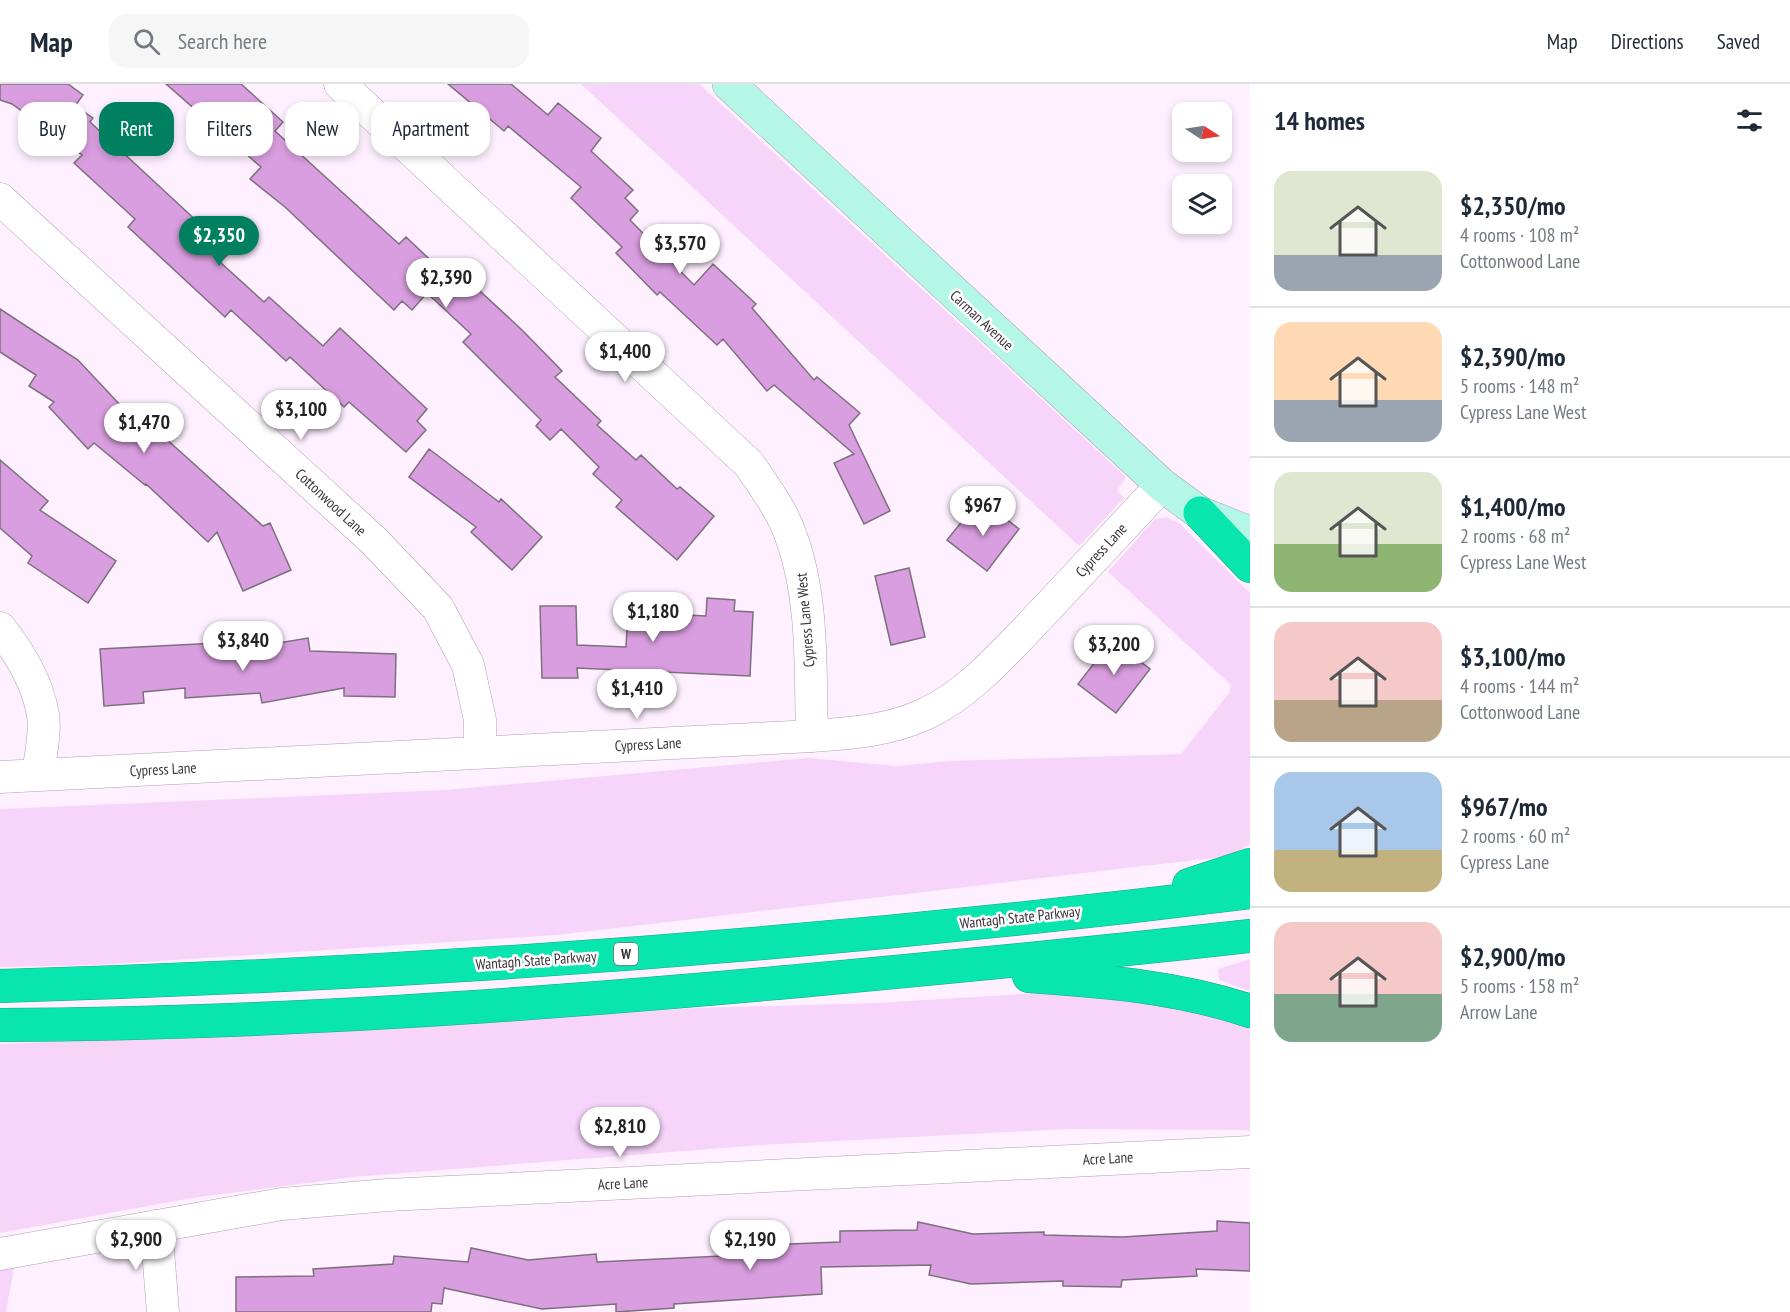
<!DOCTYPE html>
<html lang="en">
<head>
<meta charset="utf-8">
<style>
  :root { --surface:#fff; --page:#f6f6f7; --text:#1f2937; --muted:#747a83; --line:#e0e1e3; --accent:#018060 }
  body { margin:0; font-family:"PT Sans Narrow",sans-serif; background:var(--page); color:var(--text); height:100vh; display:flex; flex-direction:column; font-size:22px; white-space:nowrap }
  * { box-sizing:border-box; margin:0 }
  p { font-size:20px; color:var(--muted) }
  .icon { flex:none; width:33px; height:33px; fill:none; stroke:currentColor; stroke-width:2; stroke-linecap:round; stroke-linejoin:round }
  .map { position:relative; flex:1; overflow:hidden }
  .panel { display:flex; flex-direction:column; background:var(--surface); width:540px }
  .panel>* { flex:none }
  .banner { position:absolute; left:18px; top:18px; width:570px; height:54px; display:flex; gap:12px }
  .needle { width:39px; rotate:102deg }
  .fabs { position:absolute; left:1172px; top:18px; display:grid; gap:12px }
  .fabs a { display:grid; place-items:center; width:60px; height:60px; border-radius:12px; background:var(--surface); box-shadow:0 3px 9px #0003; font-size:30px }
  .price { position:absolute; translate:-50% -51px; padding:0 14px; border-radius:21px; background:#fff; color:#222; font-size:20px; line-height:39px; filter:drop-shadow(0 2px 3px #0008) }
  .price::after { content:''; position:absolute; left:50%; top:36px; width:18px; height:14px; margin-left:-9px; background:inherit; clip-path:polygon(0 0,100% 0,50% 100%) }
  .price.active { background:var(--accent); color:#fff }
  ul { padding:0; list-style:none }
  li { display:flex; align-items:center; gap:18px; height:150px; padding:0 24px }
  li+li { border-top:2px solid var(--line) }
  li span { display:grid; place-items:center; flex:none; width:168px; height:120px; border-radius:18px; color:#555 }
  li>.icon { margin-inline-start:auto }
  span .icon { width:72px; height:72px; fill:#fffc; stroke-width:1 }
  li b { font-size:26px }
  h2 { display:flex; justify-content:space-between; align-items:center; height:72px; padding:0 24px; font-size:26px }
  .chip { padding:0 21px; border-radius:18px; background:var(--surface); box-shadow:0 3px 9px #0003; font-size:21px; line-height:54px }
  .chip.active { background:var(--accent); color:#fff }
  header { display:flex; align-items:center; gap:36px; box-sizing:border-box; height:84px; padding:0 30px; background:var(--surface); border-bottom:2px solid var(--line) }
  header strong { font-size:28px }
  nav { display:flex; gap:33px; margin-inline-start:auto; font-size:21px }
  .search { width:420px; height:54px; background:var(--page); display:flex; align-items:center; gap:15px; box-sizing:border-box; padding:0 21px; border-radius:18px; color:var(--muted); font-size:22px }
  main { display:flex; flex:1; min-height:0 }
  .map>svg:first-child { display:block }
  .green { fill:#f7d5fb }
  .building { fill:#d99edf; stroke:#7e6f7f; stroke-width:1.5 }
  .lines { fill:none; stroke-linecap:round; stroke-linejoin:round }
  .minor-casing { stroke:#af9fb0; stroke-width:33 }
  .secondary-casing { stroke:#af9fb0; stroke-width:34 }
  .motorway-casing { stroke:#1aa786; stroke-width:34 }
  .minor { stroke:#fff; stroke-width:32 }
  .secondary { stroke:#b5f7e7; stroke-width:33 }
  .motorway { stroke:#09e5af; stroke-width:33 }
  .labels { text-anchor:middle; dominant-baseline:central; stroke-width:5; stroke-linejoin:round; paint-order:stroke }
  .shield { fill:#fff; stroke:#757075; stroke-width:1.5 }
  .shield-label { font-size:14px; font-weight:bold; fill:#3a333a }
  .street-label { font-size:15px; fill:#3a333a; stroke:#fff }
</style>
</head>
<body>
<header>
<strong>Map</strong>
<div class="search"><svg class="icon" aria-label="search" viewBox="0 0 24 24"><circle cx="10" cy="10" r="6"/><path d="M15 15l6 6"/></svg>Search here</div>
<nav><a>Map</a><a>Directions</a><a>Saved</a></nav>
</header>
<main>
<div class="map">
<svg width="1250" height="1228" viewBox="0 0 1250 1228">
  <rect width="100%" height="100%" fill="#fef0ff"/>
  <!-- green -->
  <path class="green" d="M581,0h118l427,393 -9,14 7,7 -45,48z
    M1166,433l13,6 71,70v251l-20,12 -673,79 -459,30 -98,2v-158l444,-19 365,-32 88,8 51,-5 233,-7 48,-61 2,-8 -123,-113 47,-53z
    M1250,875v32l-31,-11 -1,-11z
    M1053,908l58,2 139,29v107l-184,-1 -304,16 -409,32 -161,21 -192,35v-189l389,-15 305,-21 182,-5z
    M16,1173l-10,55h-6v-52z"/>
  <!-- building -->
  <path class="building" d="M0,0h68l15,11 -8,11 18,12 -3,4 111,103 -3,3 30,26 -8,8 44,40 5,-5 54,49 17,-18 87,81 -10,12 9,9 -20,22 -57,-50 -5,5 -54,-50 -4,4 -55,-51 -6,7 -97,-90 7,-8 -61,-56 8,-8 -70,-51 -12,-4z
    M166,0h75l42,38 -8,9 124,113 7,-7 54,51 8,-8 54,50 40,41 -7,6 46,44 -4,4 39,35 5,-5 36,34 3,-2 34,29 -37,44 -61,-53 6,-7 -29,-26 6,-7 -38,-38 -11,11 -14,-14 5,-6 -78,-78 8,-8 -44,-41 -15,17 -10,-9 -8,9 -109,-103 -35,-28 11,-12z
    M448,0h63l37,31 10,-12 43,35 -10,13 42,39 -8,8 13,13 -8,9 64,65 19,-21 43,40 -4,4 62,72 3,-3 43,36 -11,12 41,86 -26,13 -30,-61 20,-9 -80,-69 -7,6 -44,-52 -6,6 -57,-53 -3,3 -41,-42 6,-6 -51,-49 10,-11 -73,-61 -4,5z
    M0,225l78,51 61,65 5,-6 119,107 7,-3 21,47 -48,21 -26,-59 -9,10 -62,-58 -1,1 -51,-42 -6,6 -39,-42 5,-5 -25,-16 7,-11 -36,-23z
    M429,365l70,53 2,-3 41,38 -30,33 -41,-38 5,-5 -67,-50z
    M0,376l48,41 -8,9 76,51 -28,42 -60,-40 4,-7 -32,-28z
    M992,424l27,21 -32,42 -40,-31 24,-30 13,9z
    M909,484l16,69 -34,8 -16,-69z
    M707,514l28,2 -1,11 19,1 -3,64 -173,-8 1,10h-36l-2,-72h36l1,39 49,2 2,-35 78,4z
    M308,554l2,13 86,3 -1,43 -51,-1v-8l-82,15 -2,-10 -75,5v-10l-42,4 1,11 -40,3 -4,-57 137,-7v8z
    M1112,556l38,29 -34,44 -38,-29z
    M1217,1137l33,2v48l-54,-2 1,7 -75,4 -1,7 -58,-1v-5l-92,3 -42,-9 2,-10 -110,2 1,27 -148,10v4l-58,4v-8l-74,5 -98,-21 -2,16 -10,-1 -1,9h-195v-35l78,-1 -1,-7 80,-5 1,-8 74,6 3,-14 57,12 68,-6 1,8 167,-8v-9l76,-3v-11l77,-1 1,-8 55,12 71,-2v3l79,2 94,-6z"/>
  <g class="lines">
    <defs>
      <path id="minor" d="M340,0l409,380c16,24 34,47 43,75 22,62 18,133 20,197
        M0,115l374,342 64,67 30,57 12,55v32
        M0,544c19,24 38,56 43,87 3,18 -3,42 -5,60
        M0,693l812,-41c39,-3 75,-5 111,-21 48,-21 91,-73 127,-110 37,-40 75,-80 112,-120
        M156,1142l7,86
        M0,1170l282,-50 106,-9 862,-43"/>
      <path id="secondary" d="M729,0l433,401 38,28 50,20"/>
      <path id="motorway" d="M1200,429l50,53
        M1189,801l61,-20
        M1029,892c75,5 149,11 221,35
        M0,902c418,-12 835,-42 1250,-94
        M0,941c267,-1 533,-20 799,-44 150,-14 301,-28 451,-45"/>
    </defs>
    <!-- minor casing -->
    <use href="#minor" class="minor-casing"/>
    <!-- secondary casing -->
    <use href="#secondary" class="secondary-casing"/>
    <!-- motorway casing -->
    <use href="#motorway" class="motorway-casing"/>
    <!-- minor -->
    <use href="#minor" class="minor"/>
    <!-- secondary -->
    <use href="#secondary" class="secondary"/>
    <!-- motorway -->
    <use href="#motorway" class="motorway"/>
  </g>
  <g class="labels">
    <!-- shield labels -->
    <rect class="shield" x="614" y="859" width="24" height="22" rx="4.5"/>
    <g class="shield-label">
      <text x="626" y="870">W</text>
    </g>
    <!-- street labels -->
    <g class="street-label">
      <text transform="translate(982 236) rotate(43)">Carman Avenue</text>
      <text transform="translate(331 418) rotate(43)">Cottonwood Lane</text>
      <text transform="translate(1101 466) rotate(-47)">Cypress Lane</text>
      <text transform="translate(805 536) rotate(-95)">Cypress Lane West</text>
      <text transform="translate(648 660) rotate(-3)">Cypress Lane</text>
      <text transform="translate(163 685) rotate(-3)">Cypress Lane</text>
      <text transform="translate(1020 833) rotate(-6)">Wantagh State Parkway</text>
      <text transform="translate(536 876) rotate(-4)">Wantagh State Parkway</text>
      <text transform="translate(1108 1074) rotate(-3)">Acre Lane</text>
      <text transform="translate(623 1099) rotate(-3)">Acre Lane</text>
    </g>
  </g>
</svg>
<div class="fabs">
<a><svg class="needle" viewBox="-14 -14 28 28"><path d="M0-13l5 13h-10z" fill="#e53935"/><path d="M0 13l5-13h-10z" fill="#747a83"/></svg></a>
<a><svg class="icon" aria-label="layers" viewBox="0 0 24 24"><path d="M12 4l9 5-9 5-9-5zM3 14l9 5 9-5"/></svg></a>
</div>
<b class="price active" style="left:219px;top:183px">$2,350</b>
<b class="price" style="left:680px;top:191px">$3,570</b>
<b class="price" style="left:446px;top:225px">$2,390</b>
<b class="price" style="left:625px;top:299px">$1,400</b>
<b class="price" style="left:301px;top:357px">$3,100</b>
<b class="price" style="left:144px;top:370px">$1,470</b>
<b class="price" style="left:983px;top:453px">$967</b>
<b class="price" style="left:653px;top:559px">$1,180</b>
<b class="price" style="left:243px;top:588px">$3,840</b>
<b class="price" style="left:1114px;top:592px">$3,200</b>
<b class="price" style="left:637px;top:636px">$1,410</b>
<b class="price" style="left:620px;top:1074px">$2,810</b>
<b class="price" style="left:136px;top:1187px">$2,900</b>
<b class="price" style="left:750px;top:1187px">$2,190</b>
<div class="banner">
<a class="chip">Buy</a>
<a class="chip active">Rent</a>
<a class="chip">Filters</a>
<a class="chip">New</a>
<a class="chip">Apartment</a>
</div>
</div>
<section class="panel">
<h2>14 homes<svg class="icon" aria-label="filters" viewBox="0 0 24 24"><path d="M4 7h16M4 17h16"/><circle cx="9" cy="7" r="2"/><circle cx="15" cy="17" r="2"/></svg></h2>
<ul>
<li><span style="background:linear-gradient(#dfe7d0 70%,#9aa5b1 0)"><svg class="icon" aria-label="home" viewBox="0 0 24 24"><path d="M3 11l9-7 9 7M6 9v11h12V9"/></svg></span><div><b>$2,350/mo</b><p>4 rooms · 108 m²</p><p>Cottonwood Lane</p></div></li>
<li><span style="background:linear-gradient(#ffd9b3 65%,#9aa5b1 0)"><svg class="icon" aria-label="home" viewBox="0 0 24 24"><path d="M3 11l9-7 9 7M6 9v11h12V9"/></svg></span><div><b>$2,390/mo</b><p>5 rooms · 148 m²</p><p>Cypress Lane West</p></div></li>
<li><span style="background:linear-gradient(#dfe7d0 60%,#8fb573 0)"><svg class="icon" aria-label="home" viewBox="0 0 24 24"><path d="M3 11l9-7 9 7M6 9v11h12V9"/></svg></span><div><b>$1,400/mo</b><p>2 rooms · 68 m²</p><p>Cypress Lane West</p></div></li>
<li><span style="background:linear-gradient(#f6c9c9 65%,#b9a48a 0)"><svg class="icon" aria-label="home" viewBox="0 0 24 24"><path d="M3 11l9-7 9 7M6 9v11h12V9"/></svg></span><div><b>$3,100/mo</b><p>4 rooms · 144 m²</p><p>Cottonwood Lane</p></div></li>
<li><span style="background:linear-gradient(#a9c7e8 65%,#c2b280 0)"><svg class="icon" aria-label="home" viewBox="0 0 24 24"><path d="M3 11l9-7 9 7M6 9v11h12V9"/></svg></span><div><b>$967/mo</b><p>2 rooms · 60 m²</p><p>Cypress Lane</p></div></li>
<li><span style="background:linear-gradient(#f6c9c9 60%,#7fa58c 0)"><svg class="icon" aria-label="home" viewBox="0 0 24 24"><path d="M3 11l9-7 9 7M6 9v11h12V9"/></svg></span><div><b>$2,900/mo</b><p>5 rooms · 158 m²</p><p>Arrow Lane</p></div></li>
</ul>
</section>
</main>
</body>
</html>
